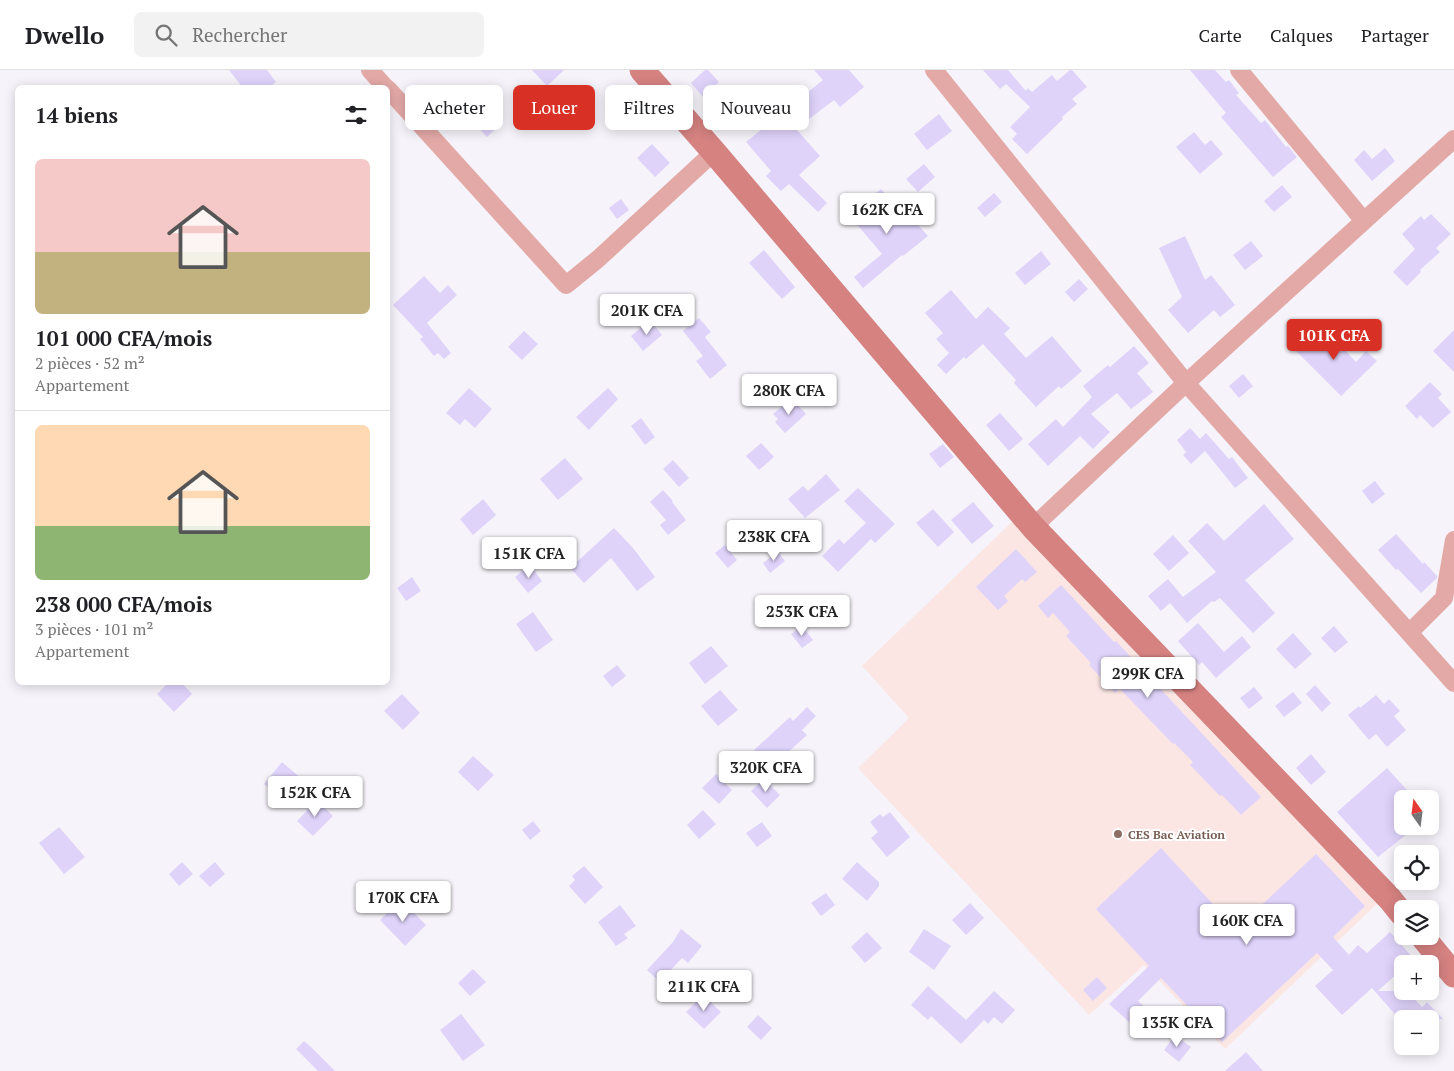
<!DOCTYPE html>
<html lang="fr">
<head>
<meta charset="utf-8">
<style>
  :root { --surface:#fff; --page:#f2f2f2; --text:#202124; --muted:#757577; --line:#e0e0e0; --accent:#d93025 }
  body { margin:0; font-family:"PT Serif",serif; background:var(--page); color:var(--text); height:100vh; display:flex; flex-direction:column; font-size:19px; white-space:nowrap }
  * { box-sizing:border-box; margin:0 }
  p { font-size:16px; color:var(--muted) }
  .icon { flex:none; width:28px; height:28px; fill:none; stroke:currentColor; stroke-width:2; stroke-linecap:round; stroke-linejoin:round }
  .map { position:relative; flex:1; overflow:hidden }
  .side { position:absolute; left:15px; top:15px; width:375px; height:600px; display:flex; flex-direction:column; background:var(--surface); border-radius:8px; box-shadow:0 2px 12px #0003 }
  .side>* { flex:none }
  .guide { position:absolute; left:405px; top:15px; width:475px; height:45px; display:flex; gap:10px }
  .needle { width:32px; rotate:346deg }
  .buttons { position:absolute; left:1394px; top:720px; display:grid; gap:10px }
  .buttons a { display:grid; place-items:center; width:45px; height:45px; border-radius:8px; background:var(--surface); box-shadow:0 2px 12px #0003; font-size:25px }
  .price { position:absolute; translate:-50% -42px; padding:0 11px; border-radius:5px; background:#fff; color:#222; font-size:16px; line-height:32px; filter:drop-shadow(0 1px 2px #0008) }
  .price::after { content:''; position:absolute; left:50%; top:30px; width:15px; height:11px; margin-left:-8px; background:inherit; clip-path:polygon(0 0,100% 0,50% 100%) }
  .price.selected { background:var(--accent); color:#fff }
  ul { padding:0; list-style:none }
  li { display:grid; align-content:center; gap:10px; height:265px; padding:0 20px }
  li+li { border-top:1px solid var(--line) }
  li span { display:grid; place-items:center; height:155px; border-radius:8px; color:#555 }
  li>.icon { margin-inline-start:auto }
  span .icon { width:90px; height:90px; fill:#fffc; stroke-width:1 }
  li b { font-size:21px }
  h2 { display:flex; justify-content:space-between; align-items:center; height:60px; padding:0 20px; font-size:21px }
  .chip { padding:0 18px; border-radius:8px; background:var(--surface); box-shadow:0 2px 12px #0003; font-size:18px; line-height:45px }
  .chip.selected { background:var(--accent); color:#fff }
  header { display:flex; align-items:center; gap:30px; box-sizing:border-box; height:70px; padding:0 25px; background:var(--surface); border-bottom:1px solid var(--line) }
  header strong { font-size:24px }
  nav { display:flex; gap:28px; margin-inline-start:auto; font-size:18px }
  .search { width:350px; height:45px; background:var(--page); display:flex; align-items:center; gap:12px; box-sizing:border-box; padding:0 18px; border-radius:8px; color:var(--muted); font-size:19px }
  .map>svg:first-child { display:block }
  .education { fill:#fbe6e4 }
  .building { fill:#dfd3fa }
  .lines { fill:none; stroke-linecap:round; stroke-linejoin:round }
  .street { stroke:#e3a9a7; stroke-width:18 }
  .secondary { stroke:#d58281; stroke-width:25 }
  .education-dot { fill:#8d6e63; stroke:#fff; stroke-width:2 }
  .labels { text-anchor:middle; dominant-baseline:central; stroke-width:4; stroke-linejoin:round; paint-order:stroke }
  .education-label { font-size:12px; font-weight:bold; fill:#785e54; stroke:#fff; text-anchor:start }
</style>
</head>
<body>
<header>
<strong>Dwello</strong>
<div class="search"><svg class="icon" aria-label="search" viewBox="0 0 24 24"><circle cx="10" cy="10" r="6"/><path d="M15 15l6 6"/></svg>Rechercher</div>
<nav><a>Carte</a><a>Calques</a><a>Partager</a></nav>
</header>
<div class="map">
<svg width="1454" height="1001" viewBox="0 0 1454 1001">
  <rect width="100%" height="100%" fill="#f6f4fa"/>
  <!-- education -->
  <path class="education" d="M1012,452l369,378 -156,149 -81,-84 -55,50 -231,-247 51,-50 -47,-52z"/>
  <!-- building -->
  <path class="building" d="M229,0h38l9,12 -8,6h-25z
    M532,0h32l-17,16z
    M705,0h3l11,12 -16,15 -12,-14z
    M814,0h35l15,17 -24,20 -6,-7 -38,29 24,27 -21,19 28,28 -9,9 -29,-28 -8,7 -15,-15 5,-5 -25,-29 77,-62z
    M983,0h25l18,21 2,-3 4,4 20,-17 5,6 13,-11h2l15,17 -15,12 5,5 -15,13 1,2 -36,35 -15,-15 5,-5 -7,-7 20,-20 -24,-23 -6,5z
    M1190,0h25l11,12 3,-2 10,13 -3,2 25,28 4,-3 21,27 2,-1 9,11 -24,20 -52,-60 5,-4z
    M483,32l19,21 -15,14 -20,-21z
    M939,44l13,17 -25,19 -13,-16z
    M1194,62l11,13 6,-5 12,14 -23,20 -24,-27z
    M652,74l18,19 -15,14 -18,-19z
    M1385,78l10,13 -23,20 -18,-21 10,-10 8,9z
    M924,94l11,13 -17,15 -12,-13z
    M1282,115l10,12 -18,15 -10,-11z
    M881,119l27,32 4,-3 16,18 -25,20 -1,-1 -39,33 -9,-11 28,-23 -28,-33 16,-12 -6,-7z
    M994,123l8,9 -17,15 -8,-9z
    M621,129l8,11 -12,9 -8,-11z
    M1431,144l20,20 -15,14 4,4 -20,18 1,2 -14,14 -14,-14 22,-23 -13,-15 19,-18 3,4z
    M1185,166l20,44 6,-5 24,30 -15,12 -6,-7 -26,23 -20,-23 14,-13 -23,-49z
    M1251,171l12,15 -18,14 -12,-15z
    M764,180l31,37 -13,12 -33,-36z
    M1041,181l10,13 -26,21 -10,-12z
    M424,206l16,17 8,-8 9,10 -30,28 24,30 -7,6 -6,-6 -4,3 -14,-17 3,-2 -30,-32z
    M1079,209l9,10 -14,13 -9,-10z
    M951,220l25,29 12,-12 22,21 -6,6 22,24 26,-22 30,35 -21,18 -2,-3 -23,21 -22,-24 2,-3 -33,-36 -17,15 -2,-2 -18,17 -9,-9 12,-12 -13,-14 7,-6 -18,-20z
    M699,248l12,14 -6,5 22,28 -17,14 -14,-18 7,-5 -20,-25z
    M650,250l12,15 -19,16 -12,-15z
    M1322,256l34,36 10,-11 11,10 -36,35 -45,-45z
    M1454,260v42l-21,-21z
    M524,261l14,13 -16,16 -14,-13z
    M1134,276l15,17 -12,10 16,19 -22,17 -14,-16 -26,21 19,18 -17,17 -13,-13 -32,30 -20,-22 28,-25 7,8 29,-30 -9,-11 25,-21 2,2z
    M1243,304l10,12 -14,12 -10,-12z
    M1430,312l12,12 -4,4 13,14 -18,16 -13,-13 -3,4 -12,-13z
    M469,318l23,21 -17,19 -10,-9 -5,6 -14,-12z
    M608,318l10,11 -29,31 -13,-13z
    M786,333l5,5 5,-5 10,11 -21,19 -10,-11 3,-3 -5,-5z
    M1000,343l23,26 -14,12 -23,-26z
    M641,348l14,19 -10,8 -14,-19z
    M1190,358l10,11 6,-6 23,26 3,-2 16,21 -13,10 -30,-37 -14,13 -8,-9 3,-3 -9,-12z
    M761,373l13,14 -15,13 -13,-14z
    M943,374l11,13 -14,11 -11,-14z
    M565,388l18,21 -25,21 -18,-21z
    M673,390l16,18 -10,9 -16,-18z
    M826,404l14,16 -35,28 -17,-19 15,-13 5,5z
    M1375,411l10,13 -13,10 -10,-13z
    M858,418l37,36 -20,19 -4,-4 -33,33 -16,-16 17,-17 5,5 22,-21 -22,-22z
    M663,420l10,11 -1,1 14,18 -18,15 -8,-10 6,-5 -16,-18z
    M483,429l13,16 -23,20 -13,-16z
    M973,432l21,24 -22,18 -21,-24z
    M1264,434l30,35 -49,41 30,33 -22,20 -33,-35 -6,4 -2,-1 -25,22 -17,-20 -9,8 -13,-15 20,-17 15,18 33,-25 -28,-31 19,-18 17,18z
    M933,439l21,23 -16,15 -22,-24z
    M614,458l19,20 22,29 -18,14 -26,-33 -27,25 -14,-15z
    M1396,464l27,30 1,-2 13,14v2l-16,15 -23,-24 -2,1 -18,-20z
    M1173,465l16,18 -20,18 -16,-17z
    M725,475l12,15 -9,8 -13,-15z
    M1016,479l21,23 -12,10 -3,-3 -18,17 4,5 -10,9 -22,-23z
    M778,482l7,9 -15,12 -7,-10z
    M530,495l12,16 -14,12 -13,-16z
    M412,507l9,14 -15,10 -9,-13z
    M1061,515l53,57 2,-1 145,156 -20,18 -19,-20 -2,1 -30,-31 3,-3 -19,-19 -1,1 -53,-55 -5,4 -26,-28 2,-2 -25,-27 4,-4 -17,-19 -5,5 -10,-12z
    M533,542l20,28 -17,12 -20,-28z
    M1198,553l26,29 18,-16 9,11 -35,31 -14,-16 -3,3 -21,-24z
    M802,556l11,14 -11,8 -11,-14z
    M1334,556l14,16 -13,11 -14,-15z
    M1293,563l19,21 -17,15 -19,-20z
    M711,576l17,20 -23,18 -16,-21z
    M617,595l9,11 -14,11 -9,-11z
    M169,612h12l11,12 -18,18 -17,-18z
    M1315,615l16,18 -9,9 -16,-18z
    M1254,617l9,11 -14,11 -9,-11z
    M720,620l18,20 -20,16 -17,-20z
    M1293,622l9,11 -18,14 -9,-11z
    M402,624l18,19 -17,17 -19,-19z
    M1376,625l8,9 5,-5 11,12 -6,5 12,14 -19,17 -11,-13 -7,6 -21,-25 11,-9 1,2z
    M807,637l9,9 -14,14 5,5 -36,33 -17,-18 36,-33 3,4z
    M1311,684l15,18 -15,13 -15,-17z
    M473,686l21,19 -16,16 -20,-19z
    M282,692l21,18 -18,21 -21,-17z
    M1387,698l28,31h-13v27h15l-39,31 -41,-45z
    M716,704l16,16 -13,14 -17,-16z
    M764,709l16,16 -13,13 -16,-17z
    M317,730l16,16 -20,20 -16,-15z
    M703,740l13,14 -17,15 -12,-14z
    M890,742l20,25 -23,20 -16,-19 7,-6 -8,-10 10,-8 3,3z
    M533,751l8,10 -11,9 -8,-10z
    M762,752l10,14 -15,11 -11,-14z
    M59,757l26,30 -21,17 -25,-31z
    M1161,778l75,81 80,-75 49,52 -32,31 16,18 9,-10 9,8 23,-21 24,27 -5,5h-7v5l-24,22h29l15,16 5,-5 16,17h-44l-27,-31 -30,27 -27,-29 18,-16 -16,-17 -95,89 -61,-64 -23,23 14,13 -14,16 -29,-26 40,-38 -53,-57z
    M182,792l11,12 -14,12 -10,-12z
    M215,792l10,12 -15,13 -11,-11z
    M857,792l22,20v4l-12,15 -25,-22z
    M584,796l19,21 -18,17 -16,-18 6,-6 -3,-4z
    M826,823l9,12 -14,11 -10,-13z
    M401,830l25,25 -21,21 -25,-26z
    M970,833l14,15 -18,17 -14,-15z
    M620,835l16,21 -12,8 4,4 -12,8 -18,-24z
    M681,859l21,17 -14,17 -6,-5 -22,24 -13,-12 26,-28z
    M924,859l27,17 -17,24 -25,-18z
    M867,862l15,16 -17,15 -14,-16z
    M473,899l13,13 -16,14 -12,-13z
    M1097,907l10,11 -14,13 -10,-11z
    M928,916l38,34 28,-29 21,19 -13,14 -8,-7 -6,7 -4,-4 -23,24 -30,-28 -3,4 -17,-15z
    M703,925l18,17 -17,17 -18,-17z
    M461,944l24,31 -22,16 -23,-31z
    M758,945l14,13 -11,12 -14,-13z
    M1175,965l16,12 -12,15 -15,-12z
    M304,971l8,7 23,23h-17l-22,-22z
    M1246,982l17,19h-38z"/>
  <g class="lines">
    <!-- street -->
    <path class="street" d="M370,0l16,18
      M934,0l252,313 268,300
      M1239,0l125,151
      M388,19l178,196 32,-26 116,-107
      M1033,457l153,-144 268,-244
      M1409,563l35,-35 10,-58"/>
    <!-- secondary -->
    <path class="secondary" d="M642,0l72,82 319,375 357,372 12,15
      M1422,866l32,39"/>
  </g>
  <!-- markers -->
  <circle class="education-dot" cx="1118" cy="764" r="5"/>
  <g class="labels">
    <!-- education labels -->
    <g class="education-label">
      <text x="1128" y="764">CES Bac Aviation</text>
    </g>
  </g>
</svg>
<div class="buttons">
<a><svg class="needle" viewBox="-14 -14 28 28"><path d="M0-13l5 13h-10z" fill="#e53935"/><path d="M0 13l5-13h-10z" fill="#757577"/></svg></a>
<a><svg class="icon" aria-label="locate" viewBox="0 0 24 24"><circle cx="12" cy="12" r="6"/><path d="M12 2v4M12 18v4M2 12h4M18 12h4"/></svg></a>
<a><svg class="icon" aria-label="layers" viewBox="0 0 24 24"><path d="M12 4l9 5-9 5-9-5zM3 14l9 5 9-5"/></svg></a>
<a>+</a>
<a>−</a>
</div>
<b class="price" style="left:887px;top:165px">162K CFA</b>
<b class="price" style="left:647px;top:266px">201K CFA</b>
<b class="price selected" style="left:1334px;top:291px">101K CFA</b>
<b class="price" style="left:789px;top:346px">280K CFA</b>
<b class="price" style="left:774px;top:492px">238K CFA</b>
<b class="price" style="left:529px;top:509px">151K CFA</b>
<b class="price" style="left:802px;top:567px">253K CFA</b>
<b class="price" style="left:1148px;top:629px">299K CFA</b>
<b class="price" style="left:766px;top:723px">320K CFA</b>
<b class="price" style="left:315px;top:748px">152K CFA</b>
<b class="price" style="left:403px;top:853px">170K CFA</b>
<b class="price" style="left:1247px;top:876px">160K CFA</b>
<b class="price" style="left:704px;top:942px">211K CFA</b>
<b class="price" style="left:1177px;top:978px">135K CFA</b>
<div class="guide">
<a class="chip">Acheter</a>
<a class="chip selected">Louer</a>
<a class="chip">Filtres</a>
<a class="chip">Nouveau</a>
</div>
<section class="side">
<h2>14 biens<svg class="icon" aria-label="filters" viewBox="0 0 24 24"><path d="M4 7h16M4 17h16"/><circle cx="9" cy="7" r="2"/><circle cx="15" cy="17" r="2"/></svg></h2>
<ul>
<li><span style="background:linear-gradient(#f6c9c9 60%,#c2b280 0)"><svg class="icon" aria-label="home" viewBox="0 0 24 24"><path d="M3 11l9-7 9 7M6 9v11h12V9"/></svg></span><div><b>101 000 CFA/mois</b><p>2 pièces · 52 m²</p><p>Appartement</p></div></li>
<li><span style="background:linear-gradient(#ffd9b3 65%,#8fb573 0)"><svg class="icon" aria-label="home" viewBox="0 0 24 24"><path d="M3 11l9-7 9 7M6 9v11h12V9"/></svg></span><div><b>238 000 CFA/mois</b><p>3 pièces · 101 m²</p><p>Appartement</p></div></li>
</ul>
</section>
</div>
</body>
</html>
